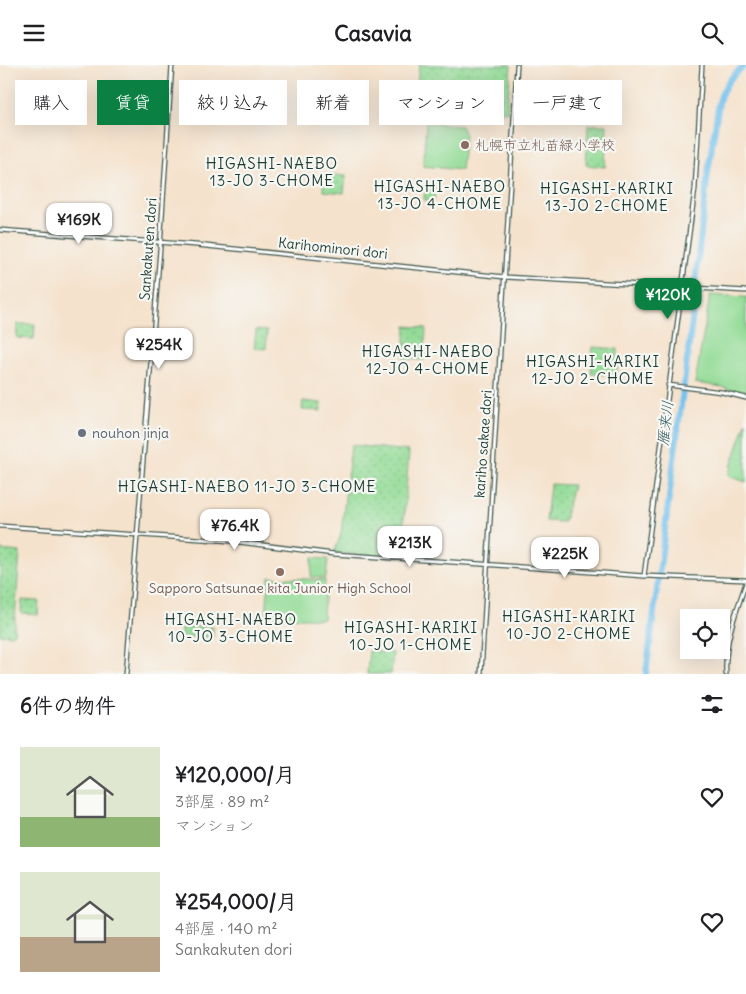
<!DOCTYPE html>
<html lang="ja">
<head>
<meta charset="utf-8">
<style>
  :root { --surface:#fff; --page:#f2f2f2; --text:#202124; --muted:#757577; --accent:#0b8043 }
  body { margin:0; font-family:Delius,"Klee One",sans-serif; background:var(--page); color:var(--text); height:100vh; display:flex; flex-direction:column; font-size:19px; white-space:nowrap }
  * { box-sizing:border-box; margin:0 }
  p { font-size:16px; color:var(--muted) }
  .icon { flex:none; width:28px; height:28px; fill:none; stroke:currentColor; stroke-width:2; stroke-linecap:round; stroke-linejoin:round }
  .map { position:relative; height:609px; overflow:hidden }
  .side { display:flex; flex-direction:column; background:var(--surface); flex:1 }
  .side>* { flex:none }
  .top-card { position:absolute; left:15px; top:15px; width:716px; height:45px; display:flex; gap:10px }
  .fabs { position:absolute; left:680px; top:544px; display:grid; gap:10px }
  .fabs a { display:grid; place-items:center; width:50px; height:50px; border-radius:0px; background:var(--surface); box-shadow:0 5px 20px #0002; font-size:25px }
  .price { position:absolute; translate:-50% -42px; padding:0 11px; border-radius:10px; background:#fff; color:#222; font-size:16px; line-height:32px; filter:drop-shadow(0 1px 2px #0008) }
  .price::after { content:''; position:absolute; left:50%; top:30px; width:15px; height:11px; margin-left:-8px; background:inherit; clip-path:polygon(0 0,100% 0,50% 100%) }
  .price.active { background:var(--accent); color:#fff }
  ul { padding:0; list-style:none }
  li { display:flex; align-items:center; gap:15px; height:125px; padding:0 20px }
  li span { display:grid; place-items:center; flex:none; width:140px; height:100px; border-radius:0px; color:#555 }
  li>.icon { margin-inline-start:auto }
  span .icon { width:60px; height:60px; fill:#fffc; stroke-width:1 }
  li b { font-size:21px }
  h2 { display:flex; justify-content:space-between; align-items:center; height:60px; padding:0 20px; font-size:21px }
  .tag { padding:0 18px; border-radius:0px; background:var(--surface); box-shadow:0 5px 20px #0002; font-size:18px; line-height:45px }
  .tag.active { background:var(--accent); color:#fff }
  header { display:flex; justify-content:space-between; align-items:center; height:65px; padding:0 20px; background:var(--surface); font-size:22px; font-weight:700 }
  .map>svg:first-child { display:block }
  .park { fill:url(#park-dots); stroke:#598c65 }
  .garden { fill:#93db96; stroke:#598c65 }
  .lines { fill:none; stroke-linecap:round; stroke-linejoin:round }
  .river { stroke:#74c2ee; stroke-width:6 }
  .minor-casing { stroke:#3f564b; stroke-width:5.5 }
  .minor { stroke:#fff; stroke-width:3 }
  .education-dot { fill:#8d6e63; stroke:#f6f6f2; stroke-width:2 }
  .worship-dot { fill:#6b7280; stroke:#f6f6f2; stroke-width:2 }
  .labels { text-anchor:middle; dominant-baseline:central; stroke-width:4.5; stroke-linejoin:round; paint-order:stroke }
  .education-label { font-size:14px; fill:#785e54; stroke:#f6f6f2; text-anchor:start }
  .street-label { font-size:14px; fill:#1f3d34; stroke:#f6f6f2 }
  .worship-label { font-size:14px; fill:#5b616d; stroke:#f6f6f2; text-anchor:start }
  .neighbourhood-label { font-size:15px; letter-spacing:1px; fill:#1f3d34; stroke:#f6f6f2 }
  .water-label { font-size:15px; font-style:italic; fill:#345e62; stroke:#f6f6f2 }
</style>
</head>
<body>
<header><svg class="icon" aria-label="menu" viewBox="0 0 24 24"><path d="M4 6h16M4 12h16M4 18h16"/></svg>Casavia<svg class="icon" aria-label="search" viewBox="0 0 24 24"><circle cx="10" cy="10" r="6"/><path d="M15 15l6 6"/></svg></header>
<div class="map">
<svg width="746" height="609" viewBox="0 0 746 609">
  <defs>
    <pattern id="park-dots" width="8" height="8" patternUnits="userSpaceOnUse" patternTransform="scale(1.25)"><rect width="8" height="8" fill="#93db96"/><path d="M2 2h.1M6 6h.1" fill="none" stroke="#7ebd82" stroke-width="1.8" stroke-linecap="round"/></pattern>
  </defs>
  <rect width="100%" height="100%" fill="#f6f6f2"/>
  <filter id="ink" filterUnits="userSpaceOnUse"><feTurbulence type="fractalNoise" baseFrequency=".02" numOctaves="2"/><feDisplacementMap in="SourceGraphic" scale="10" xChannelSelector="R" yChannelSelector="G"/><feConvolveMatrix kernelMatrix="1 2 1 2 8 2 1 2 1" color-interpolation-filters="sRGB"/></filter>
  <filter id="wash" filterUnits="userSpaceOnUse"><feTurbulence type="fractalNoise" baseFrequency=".0096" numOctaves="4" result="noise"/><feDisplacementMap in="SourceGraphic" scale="20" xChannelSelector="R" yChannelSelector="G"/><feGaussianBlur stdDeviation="1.12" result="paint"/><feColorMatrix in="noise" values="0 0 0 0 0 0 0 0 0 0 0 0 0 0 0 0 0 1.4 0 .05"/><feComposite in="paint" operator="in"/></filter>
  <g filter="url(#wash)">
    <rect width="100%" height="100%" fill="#f5e2cc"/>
    <!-- park -->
    <path class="park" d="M419,0h92l-4,47 -92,-9z
      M219,38l27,2 -1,11 -27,-2z
      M588,60h19l-2,42 -19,-2z
      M326,109l20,2 -2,17 -20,-2 -1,-2 1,-14z
      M426,119l9,1 -1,16h-9l-1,-2z
      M17,259h18l-1,15 -17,-1z
      M406,261l20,2 -2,32 -20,-1z
      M256,265l11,1 -1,18 -12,-1z
      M593,282l25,2 -1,26 -26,-1z
      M303,336l18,2v8l-19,-1z
      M351,380l58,6 -8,106 -67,-4 7,-19z
      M550,419l23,1 -9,37 -18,-1z
      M0,485l20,2 -6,81 -2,2 -12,-1z
      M22,535l17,1 -1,14 -17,-2z
      M181,562h32v10h-32z
      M369,586l24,2 -2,21h-24z"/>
    <!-- garden -->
    <path class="garden" d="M426,58l35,3 4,9 -4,35 -38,-4z
      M710,230l36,2v97l-24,-7 -27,-4z
      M746,357v60l-18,-6z
      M312,493l16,1 -2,19 -15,-1z
      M269,512l56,3 -2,39 -57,-3z"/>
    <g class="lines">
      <!-- river -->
      <path class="river" d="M646,609l50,-383 -1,-7 13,-112 11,-70c4,-17 13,-26 26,-37"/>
    </g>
  </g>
  <g filter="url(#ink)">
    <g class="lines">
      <defs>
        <path id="minor" d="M0,165l196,15 309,32 241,14
          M668,320l54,7 24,6
          M0,461l231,15 103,13 147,10 163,12 102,4
          M644,511l51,-387 7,-124
          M126,609l34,-425 12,-184
          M481,609l36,-609
          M726,609c-2,-32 10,-62 20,-91"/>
      </defs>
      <!-- minor casing -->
      <use href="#minor" class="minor-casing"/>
      <!-- minor -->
      <use href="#minor" class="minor"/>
    </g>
  </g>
  <!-- markers -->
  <g class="education-dot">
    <circle cx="465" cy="80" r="5"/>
    <circle cx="280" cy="507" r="5"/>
  </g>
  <circle class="worship-dot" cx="82" cy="368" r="5"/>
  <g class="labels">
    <!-- education labels -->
    <g class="education-label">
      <text x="475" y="80">札幌市立札苗緑小学校</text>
      <text x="280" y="523" text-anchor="middle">Sapporo Satsunae kita Junior High School</text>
    </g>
    <!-- street labels -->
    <g class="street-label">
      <text transform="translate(333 183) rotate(6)">Karihominori dori</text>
      <text transform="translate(148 184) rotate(-86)">Sankakuten dori</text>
      <text transform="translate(483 379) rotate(-86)">kariho sakae dori</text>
    </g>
    <!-- worship labels -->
    <g class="worship-label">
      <text x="92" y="368">nouhon jinja</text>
    </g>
    <!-- neighbourhood labels -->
    <g class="neighbourhood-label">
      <text x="272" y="98">HIGASHI-NAEBO<tspan x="272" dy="17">13-JO 3-CHOME</tspan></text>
      <text x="440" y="121">HIGASHI-NAEBO<tspan x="440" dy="17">13-JO 4-CHOME</tspan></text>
      <text x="607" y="123">HIGASHI-KARIKI<tspan x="607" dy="17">13-JO 2-CHOME</tspan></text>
      <text x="428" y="286">HIGASHI-NAEBO<tspan x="428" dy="17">12-JO 4-CHOME</tspan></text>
      <text x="593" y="296">HIGASHI-KARIKI<tspan x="593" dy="17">12-JO 2-CHOME</tspan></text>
      <text x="247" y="421">HIGASHI-NAEBO 11-JO 3-CHOME</text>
      <text x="569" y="551">HIGASHI-KARIKI<tspan x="569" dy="17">10-JO 2-CHOME</tspan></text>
      <text x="231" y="554">HIGASHI-NAEBO<tspan x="231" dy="17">10-JO 3-CHOME</tspan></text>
      <text x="411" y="562">HIGASHI-KARIKI<tspan x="411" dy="17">10-JO 1-CHOME</tspan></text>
    </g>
    <!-- water labels -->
    <g class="water-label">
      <text transform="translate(665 358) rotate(-83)">雁来川</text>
    </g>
  </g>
</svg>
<div class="fabs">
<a><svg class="icon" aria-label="locate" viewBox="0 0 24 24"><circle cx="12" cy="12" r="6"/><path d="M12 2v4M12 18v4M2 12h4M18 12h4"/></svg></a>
</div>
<b class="price" style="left:79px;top:180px">¥169K</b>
<b class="price active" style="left:668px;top:255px">¥120K</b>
<b class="price" style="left:159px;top:305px">¥254K</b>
<b class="price" style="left:235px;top:486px">¥76.4K</b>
<b class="price" style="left:410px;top:503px">¥213K</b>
<b class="price" style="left:565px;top:514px">¥225K</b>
<div class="top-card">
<a class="tag">購入</a>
<a class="tag active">賃貸</a>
<a class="tag">絞り込み</a>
<a class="tag">新着</a>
<a class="tag">マンション</a>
<a class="tag">一戸建て</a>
</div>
</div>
<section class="side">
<h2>6件の物件<svg class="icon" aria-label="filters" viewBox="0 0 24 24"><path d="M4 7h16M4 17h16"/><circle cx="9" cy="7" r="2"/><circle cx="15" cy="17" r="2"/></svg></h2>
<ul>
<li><span style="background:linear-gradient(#dfe7d0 70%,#8fb573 0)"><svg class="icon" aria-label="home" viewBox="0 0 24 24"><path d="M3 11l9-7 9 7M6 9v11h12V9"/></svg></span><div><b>¥120,000/月</b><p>3部屋 · 89 m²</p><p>マンション</p></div><svg class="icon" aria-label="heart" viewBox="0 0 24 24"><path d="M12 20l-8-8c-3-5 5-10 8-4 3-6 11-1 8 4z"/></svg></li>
<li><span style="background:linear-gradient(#dfe7d0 65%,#b9a48a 0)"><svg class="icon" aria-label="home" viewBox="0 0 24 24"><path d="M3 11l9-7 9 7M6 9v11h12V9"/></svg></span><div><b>¥254,000/月</b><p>4部屋 · 140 m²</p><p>Sankakuten dori</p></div><svg class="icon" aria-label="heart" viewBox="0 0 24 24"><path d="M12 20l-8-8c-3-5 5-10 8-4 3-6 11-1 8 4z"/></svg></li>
</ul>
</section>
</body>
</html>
